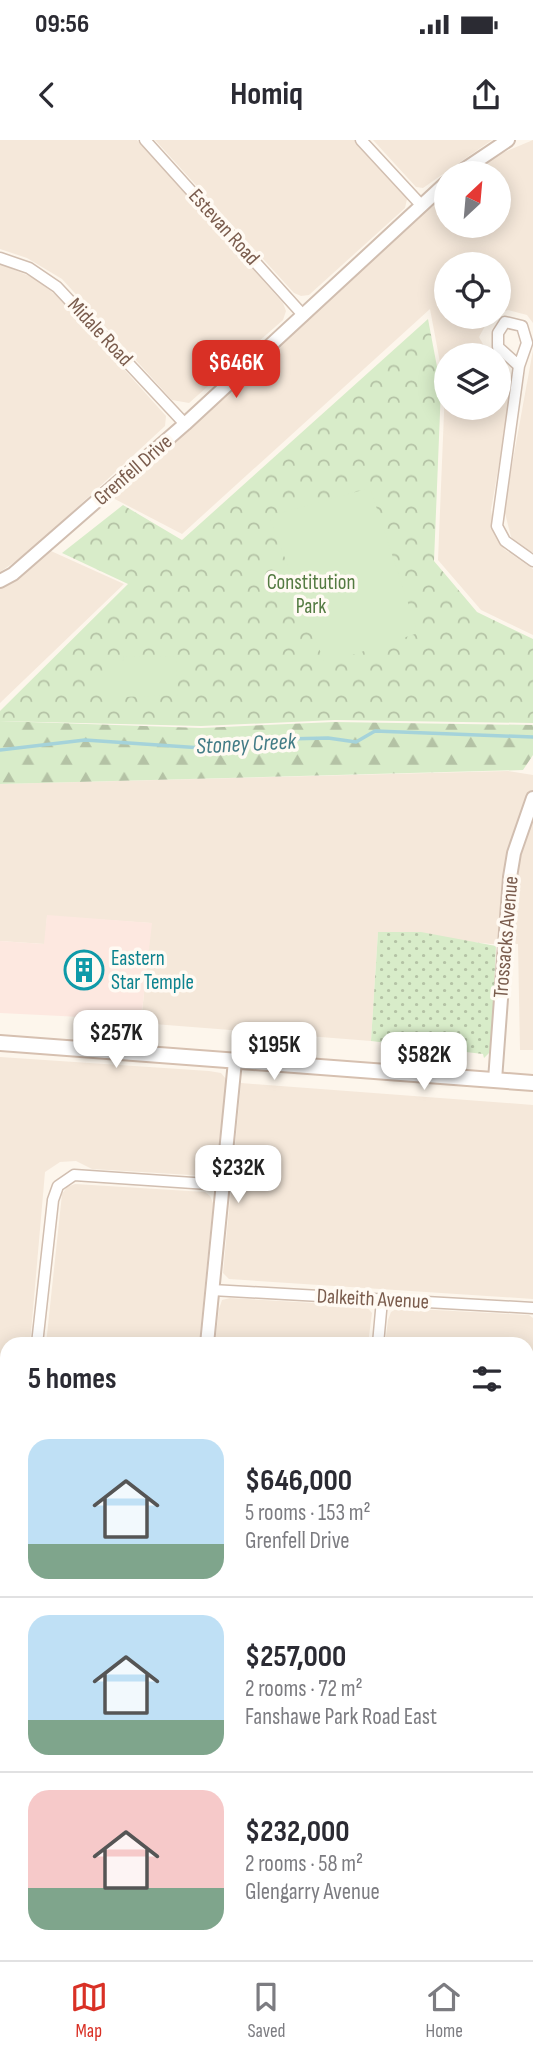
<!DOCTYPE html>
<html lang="en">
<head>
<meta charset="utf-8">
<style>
  :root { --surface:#fff; --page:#f2f2f3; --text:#2b2b33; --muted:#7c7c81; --line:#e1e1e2; --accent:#d93025 }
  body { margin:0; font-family:"Sofia Sans Condensed",sans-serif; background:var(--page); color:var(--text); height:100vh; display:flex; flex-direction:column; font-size:26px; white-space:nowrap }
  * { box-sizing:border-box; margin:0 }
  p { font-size:23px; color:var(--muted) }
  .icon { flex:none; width:38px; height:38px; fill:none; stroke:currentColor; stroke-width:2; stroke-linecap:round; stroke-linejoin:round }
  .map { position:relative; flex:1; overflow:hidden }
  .details { position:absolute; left:0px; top:1197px; width:534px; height:623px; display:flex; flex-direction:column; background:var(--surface); border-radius:21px 21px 0 0; box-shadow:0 4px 18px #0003 }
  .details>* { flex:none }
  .needle { width:46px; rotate:26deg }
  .fabs { position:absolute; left:434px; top:21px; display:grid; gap:14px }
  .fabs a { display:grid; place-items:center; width:77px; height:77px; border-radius:50%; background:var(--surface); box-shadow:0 4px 18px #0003; font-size:35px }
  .price { position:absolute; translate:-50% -60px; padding:0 16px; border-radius:14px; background:#fff; color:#222; font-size:23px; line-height:46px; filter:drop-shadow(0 2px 4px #0008) }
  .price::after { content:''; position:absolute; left:50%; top:42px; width:21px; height:16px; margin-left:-10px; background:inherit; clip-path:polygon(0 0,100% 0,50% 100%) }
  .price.selected { background:var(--accent); color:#fff }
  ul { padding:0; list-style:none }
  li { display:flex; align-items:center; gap:21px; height:175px; padding:0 28px }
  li+li { border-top:2px solid var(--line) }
  li span { display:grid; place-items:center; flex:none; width:196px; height:140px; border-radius:21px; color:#555 }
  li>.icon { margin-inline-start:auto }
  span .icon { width:84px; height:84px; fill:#fffc; stroke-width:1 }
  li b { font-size:30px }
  h2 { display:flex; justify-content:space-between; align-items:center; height:84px; padding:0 28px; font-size:30px }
  .status { display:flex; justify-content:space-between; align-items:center; height:49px; padding:0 35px; background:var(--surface); direction:ltr }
  .status svg { height:19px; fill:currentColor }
  header { display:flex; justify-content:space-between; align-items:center; height:91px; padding:0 28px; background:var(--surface); font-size:32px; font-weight:700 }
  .menu { display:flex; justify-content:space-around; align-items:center; height:98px; border-top:2px solid var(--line); background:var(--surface); font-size:19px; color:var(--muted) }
  .menu a { display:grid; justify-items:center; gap:4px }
  .menu .selected { color:var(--accent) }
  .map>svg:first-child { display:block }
  .residential { fill:#f5e8da }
  .commercial { fill:#fde8e0 }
  .grass { fill:url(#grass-dots) }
  .forest { fill:url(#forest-firs) }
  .park { fill:url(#park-crowns) }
  .pitch { fill:#d8ecc9 }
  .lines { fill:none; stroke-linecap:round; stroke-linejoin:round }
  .stream { stroke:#a5d3da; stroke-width:3.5 }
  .minor-casing { stroke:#d1beb0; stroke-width:13 }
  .tertiary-casing { stroke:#d1beb0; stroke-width:16 }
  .secondary-casing { stroke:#d6c0b0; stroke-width:18 }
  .minor { stroke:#fff; stroke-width:10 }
  .tertiary { stroke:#fff; stroke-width:12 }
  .secondary { stroke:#fff; stroke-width:14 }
  .labels { text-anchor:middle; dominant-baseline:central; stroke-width:7; stroke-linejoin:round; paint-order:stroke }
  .street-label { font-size:21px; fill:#7a5c4d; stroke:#fffaf3 }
  .park-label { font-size:21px; fill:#537a41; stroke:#fffaf3 }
  .culture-label { font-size:21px; fill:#0d838f; stroke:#fffaf3; text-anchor:start }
  .water-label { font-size:23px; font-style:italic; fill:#437c86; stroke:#fffaf3 }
</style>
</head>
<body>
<div class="status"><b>09:56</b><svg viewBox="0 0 49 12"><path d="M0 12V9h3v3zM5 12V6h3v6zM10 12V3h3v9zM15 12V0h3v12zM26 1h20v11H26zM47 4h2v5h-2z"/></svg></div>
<header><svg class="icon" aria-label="back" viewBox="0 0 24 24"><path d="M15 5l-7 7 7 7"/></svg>Homiq<svg class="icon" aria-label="share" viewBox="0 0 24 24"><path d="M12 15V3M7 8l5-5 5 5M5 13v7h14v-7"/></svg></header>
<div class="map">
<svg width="533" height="1820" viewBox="0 0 533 1820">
  <defs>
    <pattern id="grass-dots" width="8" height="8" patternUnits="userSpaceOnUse" patternTransform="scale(1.75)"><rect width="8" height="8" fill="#d8ecc9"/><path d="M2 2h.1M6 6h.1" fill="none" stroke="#b4c2a5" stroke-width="1.8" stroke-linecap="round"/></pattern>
    <pattern id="forest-firs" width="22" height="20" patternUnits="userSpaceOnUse" patternTransform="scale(1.75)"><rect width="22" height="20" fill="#d8ecc9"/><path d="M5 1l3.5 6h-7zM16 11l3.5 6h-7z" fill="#b4c2a5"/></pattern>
    <pattern id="park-crowns" width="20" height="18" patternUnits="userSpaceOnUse" patternTransform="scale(1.75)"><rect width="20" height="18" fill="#d8ecc9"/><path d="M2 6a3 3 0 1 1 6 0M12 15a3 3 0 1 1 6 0" fill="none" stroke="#b4c2a5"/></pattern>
  </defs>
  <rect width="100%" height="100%" fill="#fdf6ec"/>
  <!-- residential -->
  <path class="residential" d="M0,0h137l146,163 3,8 -3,9 -94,83 -17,-3 -110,-121 -35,-21 -27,-9z
    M155,0h200l47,52 5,7 -2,9 -96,87 -8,1 -7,-3z
    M373,0h119l-69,48 -7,-1z
    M533,0v183l-6,-8 -19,-5 -9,4v-50h-53v53h44l-11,20 10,18h-43v53h53v-40l6,9 6,18 -20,115 4,22 9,17 29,20v66l-52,-25 -43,-50 7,-171 -15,-80 -248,225 -71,-37 335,-305v34h53v-53h-29l30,-19z
    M0,124l34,14 27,21 105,117 -1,10 -136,126 -29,20z
    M533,210v202h-8l-14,-15 -7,-28z
    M51,411l73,33 -124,119v-115l19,-10z
    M508,631l25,4v275h-13l-2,-106h-27l-113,-12 -7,109 -230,-18 10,-100 -104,-7 -2,28 -45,-3v-157z
    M0,917l209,14 12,2 5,6 -10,92 -9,5 -115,-7 -16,-8 -16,1 -15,10 -15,172h-23v197l-7,2z
    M241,943l292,22v194l-304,-20 -6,-6z
    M75,1044l130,8 5,4 3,7 -14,141h-153l16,-150 5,-7z
    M230,1158l136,8 6,7 -4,31h-153l4,-35 3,-9z
    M398,1168l131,7 4,3v83l-6,65v-122h-142l3,-24 3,-8z
    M0,1418h7v164l-7,-2z
    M533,1455v204l-6,-6v-188z
    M7,1630v117l-7,-3v-86l2,-19z
    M533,1759v61h-41l-4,-7h39v-48z
    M0,1764l7,1v48h131l-1,7h-137z
    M151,1813h145l-1,7h-144z
    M311,1813h139l-8,7h-131z"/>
  <!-- commercial -->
  <path class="commercial" d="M47,775l105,8 -11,97 -141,-7v-72l44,3z"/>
  <!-- grass -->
  <path class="grass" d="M378,792h43l75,14 -5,105 -7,7 -1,-4 -112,-13z"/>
  <!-- forest -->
  <path class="forest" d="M0,581l201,7 133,-6 199,3v30l-10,15 -523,14z"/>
  <!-- park -->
  <path class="park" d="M428,179l13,69 -7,173 43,51 56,27v84l-198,-3 -134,6 -201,-5v-10l128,-127 -66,-31 61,-48 59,35z"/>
  <!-- pitch -->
  <path class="pitch" d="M370,348l48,145 -93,31 -56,-148z
    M124,516l52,1 2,38 -57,2v-10h-16v-28l18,2z"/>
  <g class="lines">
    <!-- stream -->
    <path class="stream" d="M0,610l85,-10 117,8 44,-8 82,-2 28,4 19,-11 158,6"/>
    <defs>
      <path id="minor" d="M145,0l158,175
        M361,0l61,66
        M0,118l29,10 28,19 128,137
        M519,226l-21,-19v-14l7,-11 17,4 5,17 -8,23 -22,160 8,15 28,20
        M212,1150l321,18
        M37,1204l16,-144 5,-14 16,-11 149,10
        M378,1204l4,-44
        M527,1404l6,-66
        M0,1411h7
        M527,1444v2
        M527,1665l6,6
        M527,1755l6,-6
        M0,1756l7,1
        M475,1813l6,7
        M304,1820v-7
        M456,1820l9,-7"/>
      <path id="tertiary" d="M459,33l49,-33
        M0,441l13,-7 172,-150 261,-241
        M495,940l15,-203 4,-24 19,-55
        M207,1204l28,-283
        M144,1820l1,-7"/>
      <path id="secondary" d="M0,903l533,40"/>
    </defs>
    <!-- minor casing -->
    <use href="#minor" class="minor-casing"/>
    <!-- tertiary casing -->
    <use href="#tertiary" class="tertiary-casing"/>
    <!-- secondary casing -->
    <use href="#secondary" class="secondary-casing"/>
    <!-- minor -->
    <use href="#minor" class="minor"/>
    <!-- tertiary -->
    <use href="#tertiary" class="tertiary"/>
    <!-- secondary -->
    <use href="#secondary" class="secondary"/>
  </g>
  <!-- icons -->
  <defs>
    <symbol id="building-ring" viewBox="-11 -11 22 22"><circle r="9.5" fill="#fffaf3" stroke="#0f9aa8" stroke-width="1.5"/><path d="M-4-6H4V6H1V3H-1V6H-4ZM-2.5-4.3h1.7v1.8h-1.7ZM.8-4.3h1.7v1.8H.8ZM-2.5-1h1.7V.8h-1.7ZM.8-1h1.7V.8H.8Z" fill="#0f9aa8"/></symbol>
  </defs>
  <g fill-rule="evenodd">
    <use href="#building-ring" x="62" y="808" width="44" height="44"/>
  </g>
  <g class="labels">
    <!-- street labels -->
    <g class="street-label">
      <text transform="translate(224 87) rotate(48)">Estevan Road</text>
      <text transform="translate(100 192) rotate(47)">Midale Road</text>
      <text transform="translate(133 330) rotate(-41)">Grenfell Drive</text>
      <text transform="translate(506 797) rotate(-85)">Trossacks Avenue</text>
      <text transform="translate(373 1159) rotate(3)">Dalkeith Avenue</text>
    </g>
    <!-- park labels -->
    <g class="park-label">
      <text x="311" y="442">Constitution<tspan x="311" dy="24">Park</tspan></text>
    </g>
    <!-- culture labels -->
    <g class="culture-label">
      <text x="111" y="818">Eastern<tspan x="111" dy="24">Star Temple</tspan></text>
    </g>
    <!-- water labels -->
    <g class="water-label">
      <text transform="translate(246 604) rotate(-3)">Stoney Creek</text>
    </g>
  </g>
</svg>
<div class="fabs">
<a><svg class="needle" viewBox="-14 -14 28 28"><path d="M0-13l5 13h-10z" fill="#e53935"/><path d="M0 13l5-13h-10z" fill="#7c7c81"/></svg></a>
<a><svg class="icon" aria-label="locate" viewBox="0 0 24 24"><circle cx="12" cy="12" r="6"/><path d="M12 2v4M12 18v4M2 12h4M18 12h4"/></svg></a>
<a><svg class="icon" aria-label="layers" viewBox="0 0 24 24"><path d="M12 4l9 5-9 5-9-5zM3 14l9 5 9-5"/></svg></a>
</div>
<b class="price selected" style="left:236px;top:260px">$646K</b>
<b class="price" style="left:116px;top:930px">$257K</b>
<b class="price" style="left:274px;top:942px">$195K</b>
<b class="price" style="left:424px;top:952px">$582K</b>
<b class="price" style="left:238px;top:1065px">$232K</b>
<section class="details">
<h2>5 homes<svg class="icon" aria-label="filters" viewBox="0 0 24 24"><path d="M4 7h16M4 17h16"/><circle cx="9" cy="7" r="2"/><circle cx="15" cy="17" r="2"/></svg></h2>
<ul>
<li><span style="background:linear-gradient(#bfe0f5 75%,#7fa58c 0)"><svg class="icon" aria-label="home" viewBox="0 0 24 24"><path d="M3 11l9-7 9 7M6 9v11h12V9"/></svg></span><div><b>$646,000</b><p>5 rooms · 153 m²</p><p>Grenfell Drive</p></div></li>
<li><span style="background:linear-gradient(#bfe0f5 75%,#7fa58c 0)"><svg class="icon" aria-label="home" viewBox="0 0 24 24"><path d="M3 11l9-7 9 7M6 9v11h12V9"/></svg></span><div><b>$257,000</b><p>2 rooms · 72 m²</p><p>Fanshawe Park Road East</p></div></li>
<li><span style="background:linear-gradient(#f6c9c9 70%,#7fa58c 0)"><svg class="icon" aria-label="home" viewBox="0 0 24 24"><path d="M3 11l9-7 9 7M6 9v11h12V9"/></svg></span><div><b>$232,000</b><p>2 rooms · 58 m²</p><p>Glengarry Avenue</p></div></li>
</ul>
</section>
</div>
<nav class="menu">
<a class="selected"><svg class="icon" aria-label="map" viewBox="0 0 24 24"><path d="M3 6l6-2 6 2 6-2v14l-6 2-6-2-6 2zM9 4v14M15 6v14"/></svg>Map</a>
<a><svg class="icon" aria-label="saved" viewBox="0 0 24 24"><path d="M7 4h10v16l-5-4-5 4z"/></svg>Saved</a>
<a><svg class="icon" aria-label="home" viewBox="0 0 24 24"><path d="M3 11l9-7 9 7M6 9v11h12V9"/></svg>Home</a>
</nav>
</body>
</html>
